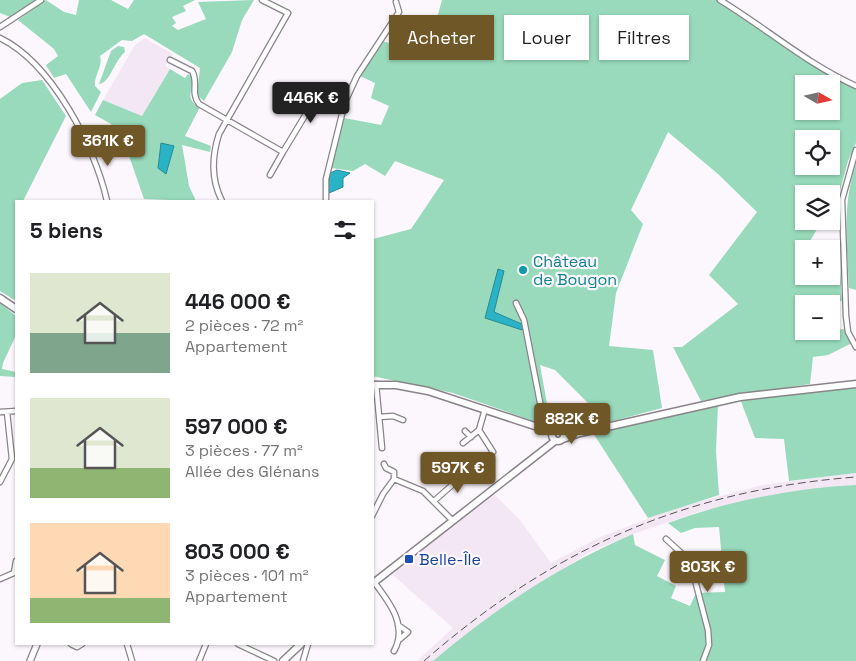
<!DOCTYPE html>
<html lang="fr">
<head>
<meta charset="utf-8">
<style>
  :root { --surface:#fff; --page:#f6f6f6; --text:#202124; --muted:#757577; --accent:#705728 }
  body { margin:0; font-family:"Space Grotesk",sans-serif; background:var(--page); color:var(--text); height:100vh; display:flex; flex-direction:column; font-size:19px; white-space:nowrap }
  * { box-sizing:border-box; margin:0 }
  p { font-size:16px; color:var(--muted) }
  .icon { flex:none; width:28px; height:28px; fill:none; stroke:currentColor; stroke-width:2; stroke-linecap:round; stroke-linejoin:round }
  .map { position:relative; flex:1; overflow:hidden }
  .side { position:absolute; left:15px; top:200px; width:359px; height:445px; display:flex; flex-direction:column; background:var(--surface); border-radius:0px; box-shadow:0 1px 4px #0004 }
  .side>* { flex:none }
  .guide { position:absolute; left:389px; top:15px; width:391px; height:45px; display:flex; gap:10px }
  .needle { width:32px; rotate:99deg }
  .fabs { position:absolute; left:795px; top:75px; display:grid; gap:10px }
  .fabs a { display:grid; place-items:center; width:45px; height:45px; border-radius:0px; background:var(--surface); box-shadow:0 1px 4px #0004; font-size:25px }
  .price { position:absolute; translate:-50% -42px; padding:0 11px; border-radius:5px; background:var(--accent); color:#fff; font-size:16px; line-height:32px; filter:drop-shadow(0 1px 2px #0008) }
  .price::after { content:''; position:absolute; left:50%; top:30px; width:15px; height:11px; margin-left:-8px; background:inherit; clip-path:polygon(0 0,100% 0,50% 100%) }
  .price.selected { background:#222; color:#fff }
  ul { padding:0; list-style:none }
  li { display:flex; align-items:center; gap:15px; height:125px; padding:0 15px }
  li span { display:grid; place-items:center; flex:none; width:140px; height:100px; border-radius:0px; color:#555 }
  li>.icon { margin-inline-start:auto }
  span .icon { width:60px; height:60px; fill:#fffc; stroke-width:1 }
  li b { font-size:21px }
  h2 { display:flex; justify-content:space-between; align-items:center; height:60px; padding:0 15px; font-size:21px }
  .chip { padding:0 18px; border-radius:0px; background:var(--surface); box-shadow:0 1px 4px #0004; font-size:18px; line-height:45px }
  .chip.selected { background:var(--accent); color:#fff }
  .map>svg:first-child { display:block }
  .built { fill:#f3e7f4 }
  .green { fill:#98dabb; fill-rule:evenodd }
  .water { fill:#29b3c5; stroke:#298996 }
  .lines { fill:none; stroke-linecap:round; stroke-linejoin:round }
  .minor-casing { stroke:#89848a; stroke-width:7 }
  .tertiary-casing { stroke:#89848a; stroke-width:8 }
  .secondary-casing { stroke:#89848a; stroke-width:9 }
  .minor { stroke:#fff; stroke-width:4.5 }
  .tertiary { stroke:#fff; stroke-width:5.5 }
  .secondary { stroke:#fff; stroke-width:6 }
  .rail { stroke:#585558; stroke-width:1; stroke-dasharray:8 4; stroke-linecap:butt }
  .culture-dot { fill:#0f9aa8; stroke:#fcf6fd; stroke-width:2 }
  .transit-dot { fill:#1a4fb4; stroke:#fcf6fd; stroke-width:2 }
  .labels { text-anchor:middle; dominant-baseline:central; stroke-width:4.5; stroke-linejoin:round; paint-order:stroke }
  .culture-label { font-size:16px; fill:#0d838f; stroke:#fcf6fd; text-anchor:start }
  .transit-label { font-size:16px; fill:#164399; stroke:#fcf6fd; text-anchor:start }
</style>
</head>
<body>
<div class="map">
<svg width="856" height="661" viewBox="0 0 856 661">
  <rect width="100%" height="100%" fill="#fcf6fd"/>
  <!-- built -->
  <path class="built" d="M145,38l28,16 -8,12 5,3 -28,47 -39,-16 32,-55z
    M856,473v12l-72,8 -86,19 -65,22 -45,19 -80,51 -75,57h-16l36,-33 -60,-53 4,-5 95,-78 28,28 31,43 49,-26 76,-29 86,-23z"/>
  <!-- green -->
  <path class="green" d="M0,0h36l-26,17 -10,-4z
    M46,0l18,12 12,3 3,-15h32l17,9 6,-9h61l-12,6 3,5 -14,6 4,6 -4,3 6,4 28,-11 -8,-17 56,-2 -12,20 -10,32 -28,49 -7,-6 3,-27 -56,-34 -12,7 -10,-1 -22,16c3,11 -6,19 -5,30l6,6 -10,20 -25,-38 -12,4 -8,-13 12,-9 -4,-7 -36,-29z
    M442,0h278l136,87v56l-8,18 -10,37 1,18 -8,2v-24h-27v27h18l-24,40 6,8v7h27v-8h9l2,33 -38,3v27l41,-2 7,14 -24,12 -15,2 -3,27 -109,17 -28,-54h9l56,-43 -29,-29 48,-63 -39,-38 -50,-42 -37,78 12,14 -27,69 -7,53 44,4 9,58 -60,16 -5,-12 -42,-42 -15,-5 8,44 -2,12 -4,3 -89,-31 -81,-17 1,-137 38,-10 33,-49 -49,-19 -10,15 -20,-12 -12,7 -22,-3 13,-50 37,7 8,-19 -18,-8 4,-15 -15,-7 22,-35 20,6 5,-14 24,6zM804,84h27v27h-27zM804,139h27v27h-27z
    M118,46l6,1 1,5c-11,9 -15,31 -26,32l12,-33z
    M170,69l15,9 3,-4 4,3c2,15 -9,21 8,30l-15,29 26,10 -1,6 -28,-7 7,41 7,15 -52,-2 -17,-49 -16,-26 -16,-9 8,-15 39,16z
    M42,80l24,36 -43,85h-7v100l-16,-10v-192l22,-16z
    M856,164v126l-7,-2c-2,-42 -7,-84 7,-124z
    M0,303l16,13v19l-13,28 -1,6 14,3v5l-16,-1z
    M856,387v86l-67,8 -5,-42 -29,-1 -15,-39z
    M718,404l-2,47 3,44 -71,23 -55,-85z
    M856,485v176h-423c62,-52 125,-95 200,-127l2,11 30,15 -8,16 19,10 -5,12 19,8 6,-13 29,-1 -6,-65 -24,1 -14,5 -13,-10c60,-22 125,-35 188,-38z"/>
  <!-- water -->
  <path class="water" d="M161,143l13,3 -8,28 -8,-6z
    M337,170l13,3 -7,5v9l-14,6 -1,-8 2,-12z
    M498,269l6,2 -10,41 30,13 -2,5 -37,-12z"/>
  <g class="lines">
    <defs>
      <path id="minor" d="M720,0c46,28 87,64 136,86
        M0,27l41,-27
        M0,38c52,25 95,109 107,163
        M170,60l22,11c7,11 -2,21 7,33l84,48 -13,23
        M856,150l-14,50 4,116 2,16 8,15
        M283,152l29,-48 -5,-2
        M222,201c-11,-21 -10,-45 -3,-67l69,-121 -26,-13
        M326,201v-22l19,-77 12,-26 42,-64 -3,-10
        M516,303l8,17 21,108
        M376,384l6,64
        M0,412l16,-1
        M379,417l14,-1 10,4
        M479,430l6,-21
        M465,431l6,6
        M463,443l16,-13 14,22
        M384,464l2,4 8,4v7l29,12 29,29
        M0,482l12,-23 -5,-47
        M434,501l34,-30
        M372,516l11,-22 11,-15
        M666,539l24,22 18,69 1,15 -6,16
        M14,573l2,-12
        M0,579l16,-7
        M374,582c16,21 34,44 20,69
        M398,625l10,7 -8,7
        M71,644l6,3 5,-3
        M127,644l5,17
        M238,644l36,17
        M199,661l7,-17
        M303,661l5,-17"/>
      <path id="tertiary" d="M30,661l7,-17"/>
      <path id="secondary" d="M0,298l16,11
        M372,385h24l32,6 125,41
        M552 435a6 6 0 1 1 12 0a6 6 0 1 1-12 0Z
        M563,439l17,-6 160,-36 116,-13
        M372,584l183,-143
        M283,661l18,-17"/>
    </defs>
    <!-- minor casing -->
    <use href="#minor" class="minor-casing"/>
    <!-- tertiary casing -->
    <use href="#tertiary" class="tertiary-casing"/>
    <!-- secondary casing -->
    <use href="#secondary" class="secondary-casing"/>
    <!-- minor -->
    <use href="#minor" class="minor"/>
    <!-- tertiary -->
    <use href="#tertiary" class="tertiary"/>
    <!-- secondary -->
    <use href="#secondary" class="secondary"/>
    <!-- rail -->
    <path class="rail" d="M424,661c128,-112 262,-171 432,-184"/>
  </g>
  <!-- markers -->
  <circle class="culture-dot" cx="523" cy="270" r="5"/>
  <rect class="transit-dot" x="404" y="554" width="10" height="10" rx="2.5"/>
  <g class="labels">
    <!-- culture labels -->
    <g class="culture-label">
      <text x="533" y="261">Château<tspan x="533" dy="18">de Bougon</tspan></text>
    </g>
    <!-- transit labels -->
    <g class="transit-label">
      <text x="419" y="559">Belle-Île</text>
    </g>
  </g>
</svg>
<div class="fabs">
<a><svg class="needle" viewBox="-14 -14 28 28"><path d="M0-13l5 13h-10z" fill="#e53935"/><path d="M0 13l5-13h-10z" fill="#757577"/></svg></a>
<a><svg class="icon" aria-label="locate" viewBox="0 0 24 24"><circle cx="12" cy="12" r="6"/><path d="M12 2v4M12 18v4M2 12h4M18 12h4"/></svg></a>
<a><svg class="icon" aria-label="layers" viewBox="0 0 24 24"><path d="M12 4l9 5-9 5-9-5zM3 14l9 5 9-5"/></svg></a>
<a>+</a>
<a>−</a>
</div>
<b class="price selected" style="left:311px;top:124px">446K €</b>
<b class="price" style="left:108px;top:167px">361K €</b>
<b class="price" style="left:572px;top:445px">882K €</b>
<b class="price" style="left:458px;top:494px">597K €</b>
<b class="price" style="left:708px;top:593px">803K €</b>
<div class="guide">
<a class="chip selected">Acheter</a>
<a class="chip">Louer</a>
<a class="chip">Filtres</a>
</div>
<section class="side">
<h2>5 biens<svg class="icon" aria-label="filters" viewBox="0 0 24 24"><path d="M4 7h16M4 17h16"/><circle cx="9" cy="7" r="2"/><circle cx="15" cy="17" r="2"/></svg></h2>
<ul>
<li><span style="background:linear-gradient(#dfe7d0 60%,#7fa58c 0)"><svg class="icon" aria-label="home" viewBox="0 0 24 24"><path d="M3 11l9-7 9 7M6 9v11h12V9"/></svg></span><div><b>446 000 €</b><p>2 pièces · 72 m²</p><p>Appartement</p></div></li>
<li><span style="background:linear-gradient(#dfe7d0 70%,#8fb573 0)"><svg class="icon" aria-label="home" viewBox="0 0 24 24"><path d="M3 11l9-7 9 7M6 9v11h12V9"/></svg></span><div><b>597 000 €</b><p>3 pièces · 77 m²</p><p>Allée des Glénans</p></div></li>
<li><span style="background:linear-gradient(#ffd9b3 75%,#8fb573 0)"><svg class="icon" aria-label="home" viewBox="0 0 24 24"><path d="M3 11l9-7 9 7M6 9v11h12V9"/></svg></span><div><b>803 000 €</b><p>3 pièces · 101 m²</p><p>Appartement</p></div></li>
</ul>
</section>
</div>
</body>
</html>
